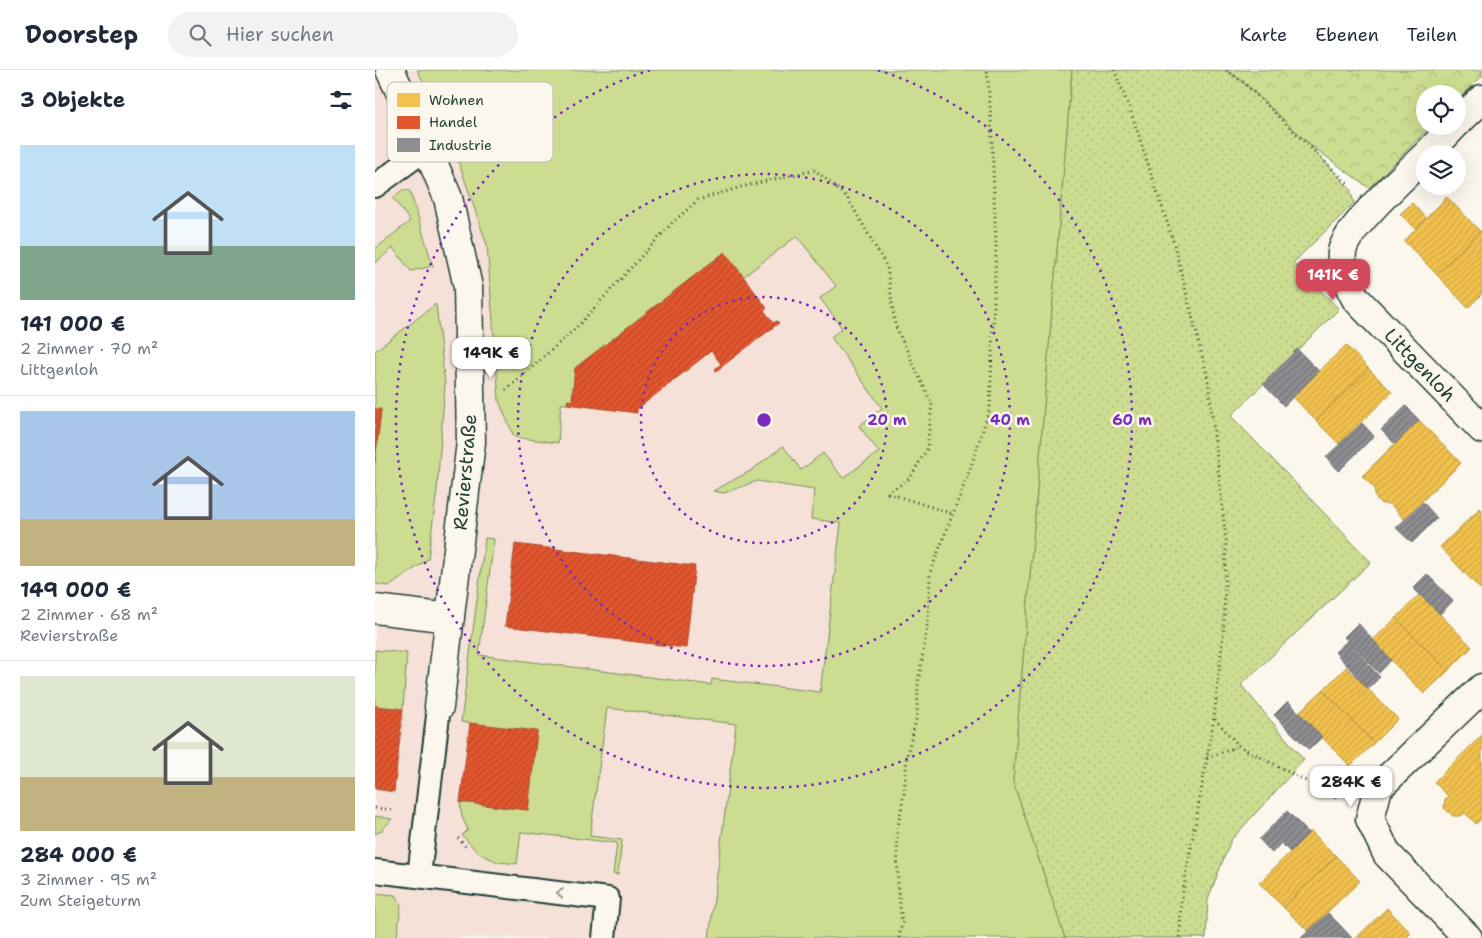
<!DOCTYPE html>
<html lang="de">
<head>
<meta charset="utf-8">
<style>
  :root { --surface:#fff; --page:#f2f2f3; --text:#1f2937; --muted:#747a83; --line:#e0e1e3; --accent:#d1495b }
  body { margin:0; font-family:"Shantell Sans",sans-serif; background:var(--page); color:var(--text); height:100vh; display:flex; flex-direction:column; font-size:19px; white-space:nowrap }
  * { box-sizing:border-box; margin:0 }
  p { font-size:16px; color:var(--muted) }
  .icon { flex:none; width:28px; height:28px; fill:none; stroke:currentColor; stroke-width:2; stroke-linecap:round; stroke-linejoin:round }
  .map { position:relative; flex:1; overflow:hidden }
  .sheet { display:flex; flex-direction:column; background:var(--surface); width:375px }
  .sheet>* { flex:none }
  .controls { position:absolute; left:1041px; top:15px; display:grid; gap:10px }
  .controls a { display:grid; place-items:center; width:50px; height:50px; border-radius:50%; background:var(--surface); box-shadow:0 5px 20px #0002; font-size:25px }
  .price { position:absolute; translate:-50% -42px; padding:0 11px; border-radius:10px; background:#fff; color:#222; font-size:16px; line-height:32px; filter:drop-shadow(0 1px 2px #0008) }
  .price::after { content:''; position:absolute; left:50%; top:30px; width:15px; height:11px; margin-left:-8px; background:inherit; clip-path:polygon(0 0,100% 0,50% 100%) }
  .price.selected { background:var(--accent); color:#fff }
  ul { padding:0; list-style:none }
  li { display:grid; align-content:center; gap:10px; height:265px; padding:0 20px }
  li+li { border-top:1px solid var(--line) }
  li span { display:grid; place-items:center; height:155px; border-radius:0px; color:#555 }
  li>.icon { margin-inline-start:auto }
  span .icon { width:90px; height:90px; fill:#fffc; stroke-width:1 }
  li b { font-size:21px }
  h2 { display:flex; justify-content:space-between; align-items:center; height:60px; padding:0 20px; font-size:21px }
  header { display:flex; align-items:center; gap:30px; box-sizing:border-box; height:70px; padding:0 25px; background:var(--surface); border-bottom:1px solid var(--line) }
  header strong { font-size:24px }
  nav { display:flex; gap:28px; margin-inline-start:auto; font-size:18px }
  .search { width:350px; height:45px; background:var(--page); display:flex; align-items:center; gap:12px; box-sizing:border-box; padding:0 18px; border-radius:28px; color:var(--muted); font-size:19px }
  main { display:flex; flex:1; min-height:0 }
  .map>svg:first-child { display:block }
  .built { fill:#f6e1d8 }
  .grass { fill:#ccdc90; stroke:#768c62 }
  .forest { fill:url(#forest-crowns); stroke:#768c62 }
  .park { fill:url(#park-dots); stroke:#768c62 }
  .homes { fill:url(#homes-hatch); stroke:#b39946 }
  .shops { fill:url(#shops-hatch); stroke:#a94f30 }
  .industry { fill:url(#industry-hatch); stroke:#6c7576 }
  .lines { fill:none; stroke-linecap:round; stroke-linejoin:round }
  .lane-casing { stroke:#1f3d34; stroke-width:26 }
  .street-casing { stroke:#1f3d34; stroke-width:31 }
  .path { stroke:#1f3d34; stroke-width:3; stroke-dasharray:1 4; stroke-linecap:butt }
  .lane { stroke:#fbf7ec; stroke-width:22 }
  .street { stroke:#fbf7ec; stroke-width:28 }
  .oneway { stroke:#8d9a90 }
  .ring { fill:none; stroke:#7b2cbf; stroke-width:2.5; stroke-dasharray:2.5 5 }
  .labels { text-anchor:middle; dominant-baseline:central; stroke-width:5; stroke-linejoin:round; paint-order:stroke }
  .street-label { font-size:19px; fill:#1f3d34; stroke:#fbf7ec }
  .key { fill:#fbf7ec; stroke:#b9bfb5; stroke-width:1 }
  .key-label { font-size:14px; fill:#1f3d34 }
  .centre { fill:#7b2cbf; stroke:#fbf7ec; stroke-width:2.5 }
  .ring-label { font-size:15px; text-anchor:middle; font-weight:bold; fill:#7b2cbf; stroke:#fbf7ec; stroke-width:5; stroke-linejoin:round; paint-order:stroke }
</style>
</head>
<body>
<header>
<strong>Doorstep</strong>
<div class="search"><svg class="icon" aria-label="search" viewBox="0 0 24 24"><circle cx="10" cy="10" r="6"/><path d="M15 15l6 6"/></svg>Hier suchen</div>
<nav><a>Karte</a><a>Ebenen</a><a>Teilen</a></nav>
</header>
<main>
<section class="sheet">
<h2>3 Objekte<svg class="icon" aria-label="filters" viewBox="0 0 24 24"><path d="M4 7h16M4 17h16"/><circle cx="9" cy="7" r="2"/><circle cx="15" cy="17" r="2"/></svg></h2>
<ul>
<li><span style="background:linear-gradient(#bfe0f5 65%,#7fa58c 0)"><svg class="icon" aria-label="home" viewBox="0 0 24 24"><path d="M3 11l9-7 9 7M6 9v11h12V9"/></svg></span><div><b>141 000 €</b><p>2 Zimmer · 70 m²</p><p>Littgenloh</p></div></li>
<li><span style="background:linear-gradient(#a9c7e8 70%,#c2b280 0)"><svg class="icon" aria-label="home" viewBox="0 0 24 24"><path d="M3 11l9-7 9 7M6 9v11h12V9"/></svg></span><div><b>149 000 €</b><p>2 Zimmer · 68 m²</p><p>Revierstraße</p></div></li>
<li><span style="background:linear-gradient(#dfe7d0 65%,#c2b280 0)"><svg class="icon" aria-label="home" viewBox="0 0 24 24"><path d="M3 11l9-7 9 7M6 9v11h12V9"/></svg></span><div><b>284 000 €</b><p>3 Zimmer · 95 m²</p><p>Zum Steigeturm</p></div></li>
</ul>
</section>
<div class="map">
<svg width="1107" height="868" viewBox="0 0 1107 868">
  <defs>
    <pattern id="forest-crowns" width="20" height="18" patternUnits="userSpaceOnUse" patternTransform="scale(1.25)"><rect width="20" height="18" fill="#ccdc90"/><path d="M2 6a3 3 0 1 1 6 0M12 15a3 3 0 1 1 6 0" fill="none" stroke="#afbe7d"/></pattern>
    <pattern id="park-dots" width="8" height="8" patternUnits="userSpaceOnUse" patternTransform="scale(1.25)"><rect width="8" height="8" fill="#ccdc90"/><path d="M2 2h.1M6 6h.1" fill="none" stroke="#afbe7d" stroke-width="1.8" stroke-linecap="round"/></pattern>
    <pattern id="homes-hatch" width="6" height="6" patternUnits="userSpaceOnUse" patternTransform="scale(1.25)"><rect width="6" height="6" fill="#f2c14e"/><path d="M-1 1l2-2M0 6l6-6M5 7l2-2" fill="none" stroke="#cfa745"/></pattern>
    <pattern id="shops-hatch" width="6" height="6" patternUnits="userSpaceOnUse" patternTransform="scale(1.25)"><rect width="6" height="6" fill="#e4572e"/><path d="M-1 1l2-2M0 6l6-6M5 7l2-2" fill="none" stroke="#b84928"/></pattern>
    <pattern id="industry-hatch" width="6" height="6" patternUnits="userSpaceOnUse" patternTransform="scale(1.25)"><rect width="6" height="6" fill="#8d8d92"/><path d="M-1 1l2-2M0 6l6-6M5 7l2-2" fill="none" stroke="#737478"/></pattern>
  </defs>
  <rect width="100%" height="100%" fill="#fbf7ec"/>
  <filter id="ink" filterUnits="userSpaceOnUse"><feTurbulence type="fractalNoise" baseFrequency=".02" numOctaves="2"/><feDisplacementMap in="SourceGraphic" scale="10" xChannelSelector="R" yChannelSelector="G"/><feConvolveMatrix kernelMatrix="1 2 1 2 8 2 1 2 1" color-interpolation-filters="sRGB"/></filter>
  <g filter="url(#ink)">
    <!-- built -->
    <path class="built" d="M0,0h42l28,52 42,123 290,-43 82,111 39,135 -75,252 -114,238h-334z"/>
    <!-- grass -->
    <path class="grass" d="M42,0h655l-59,711 52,157h-356l27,-214 -129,-16 -17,128 32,4 -4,35 -5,-1 4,-31 -96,-11 -4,32 -19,-2 -20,-9 -16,-18 6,-5 -6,-13 -2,-15 68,8 9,-78 -76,-10 24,-184 9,1 -15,116 232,30 1,-6 108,13 21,-169 -30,-4 3,-29 -57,-9 -33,12 -11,-2 39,-21 31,-24 18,24 22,-17 20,25 36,-26 -20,-26 23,-18 -51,-71 11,-9 -22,-30 16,-12 -39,-50 -54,41 -19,-24 -149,115 -3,33 -4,-1 -1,4h-6l-3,39 -44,-6 -15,-36 -12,-156 -42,-123z
      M27,120l8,1 23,75 -22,5 -18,-23 -18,15v-14l35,-28 -17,-23z
      M61,234l9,80 -8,106 -9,69 -38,27 -15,-2v-122l6,-52 -6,-1v-58z
      M0,580l32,3 -4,56 -28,-3z
      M0,746l17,3 -11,12 -6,3z
      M0,823l20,2 6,10 -4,33h-22z"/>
    <!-- forest -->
    <path class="forest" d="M851,0h256v6l-24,24 -1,-6h-32v32h6l-62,62 -60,-44 -66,-62z"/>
    <!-- park -->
    <path class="park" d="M697,0h154l17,12 66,62 41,45 4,14 -61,60 46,46 -108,107 140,146 -130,123 63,75 -73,80 -23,59 -2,39h-141l-52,-157z"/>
    <!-- homes -->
    <path class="homes" d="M1072,127l33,34 -44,43 -32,-33z
      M1037,133l14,15 -10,11 -16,-15z
      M1105,161l2,2v61l-14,14 -32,-34z
      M971,275l23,24 -53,52 -23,-24z
      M994,299l23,23 -53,52 -23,-23z
      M1044,350l42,43 -57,56 -14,-15h-9l-6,-7 -1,-9 -12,-12z
      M1105,438l2,2v77l-2,2 -40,-42z
      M1045,524l52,53 -24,24 -52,-53z
      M1021,548l52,53 -24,23 -52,-53z
      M971,597l52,52 -24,24 -51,-53z
      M948,620l51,53 -24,23 -52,-53z
      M1107,665v83l-6,6 -11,-11 -4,3h-8l-9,-8 1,-9 3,-3 -14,-14z
      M936,761l25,25 -53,51 -24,-24z
      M961,786l24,25 -52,50 -25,-24z
      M1012,838l24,25 -5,5h-50z"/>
    <!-- shops -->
    <path class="shops" d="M350,182l42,56 -3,2 9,13 4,-2 2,2 -63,48 -1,-2 6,-5 -10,-13 -75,59h1v3l-70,-9 1,-4 4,1 3,-33z
      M0,339h6l-6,53z
      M140,474l180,22 -9,82 -181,-22z
      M0,636l28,3 -9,83 -19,-3z
      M95,653l67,8 -9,79 -68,-8z"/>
    <!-- industry -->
    <path class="industry" d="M922,279l22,22 -35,35 -21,-22z
      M1031,336l13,14 -24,24 -14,-14z
      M987,353l12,13 -35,35 -13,-14z
      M1048,432l14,16 -25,25 -16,-15z
      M1052,504l26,27 -13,13 -27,-26z
      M983,553l33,37 -12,13 -35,-36z
      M972,571l33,36 -12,12 -33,-37z
      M913,631l34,36 -13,13 -35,-35z
      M912,741l22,22 -19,19 -9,-9 -9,10 -13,-14z
      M953,843l13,13 -12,12h-28z
      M966,856l11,12h-23z"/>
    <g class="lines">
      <defs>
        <path id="lane" d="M0,116l52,-38
          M0,801l233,28 -4,39
          M44,806l20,-169"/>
        <path id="street" d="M15,0l37,78 21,50 20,89 3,155 -32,265
          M1082,53l25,-24
          M1052,84l27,-28
          M1050,86c-19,19 -79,71 -83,96 -2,18 6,32 14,47l126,130
          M0,539l75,9
          M1093,868l-81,-84 -17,-35 8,-31 104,-100"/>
      </defs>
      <!-- lane casing -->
      <use href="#lane" class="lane-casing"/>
      <!-- street casing -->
      <use href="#street" class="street-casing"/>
      <!-- path -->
      <path class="path" d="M739,0l16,39 43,131 35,139 18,161 -2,87 -10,91 -33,185 -1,35
        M851,0l17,12 105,102
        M131,320l69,-61 97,-106 26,-23 43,-13 74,-17 32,27 40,70 8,58 37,79 -5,45 -17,29 -22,15 65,21
        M840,649l24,27 73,38 26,15
        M832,688l32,-12
        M0,738l20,2
        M83,768l9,10
        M524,868l3,-15 -4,-34 -1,-57 7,-38 3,-39 10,-39 1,-32 10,-64 2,-47 39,-101 21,-64 6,-162 -5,-129 -4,-47"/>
      <!-- lane -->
      <use href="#lane" class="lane"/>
      <!-- street -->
      <use href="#street" class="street"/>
    </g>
    <!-- one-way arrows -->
    <defs><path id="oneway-chevron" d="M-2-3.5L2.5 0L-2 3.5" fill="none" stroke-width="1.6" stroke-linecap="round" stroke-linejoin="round" transform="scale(1.25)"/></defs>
    <use class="oneway" href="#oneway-chevron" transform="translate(185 823) rotate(-173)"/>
  </g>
  <!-- distance rings -->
  <g class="ring">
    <circle cx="389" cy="350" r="123"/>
    <circle cx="389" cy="350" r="246"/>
    <path d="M503 0A368 368 0 1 1 275 0"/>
  </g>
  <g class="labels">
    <!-- street labels -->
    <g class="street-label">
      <text transform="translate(1045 295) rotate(46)">Littgenloh</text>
      <text transform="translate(90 402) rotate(-85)">Revierstraße</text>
    </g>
  </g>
  <!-- legend -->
  <rect x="12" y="12" width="166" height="80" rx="8" class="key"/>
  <rect x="22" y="23" width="23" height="14" fill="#f2c14e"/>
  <rect x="22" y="46" width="23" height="13" fill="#e4572e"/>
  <rect x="22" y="68" width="23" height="14" fill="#8d8d92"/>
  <g class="key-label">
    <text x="54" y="35">Wohnen</text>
    <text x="54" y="57">Handel</text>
    <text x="54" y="80">Industrie</text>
  </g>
  <circle cx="389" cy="350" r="8" class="centre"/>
  <g class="ring-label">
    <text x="512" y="355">20 m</text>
    <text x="635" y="355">40 m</text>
    <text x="757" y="355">60 m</text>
  </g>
</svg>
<div class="controls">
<a><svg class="icon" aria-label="locate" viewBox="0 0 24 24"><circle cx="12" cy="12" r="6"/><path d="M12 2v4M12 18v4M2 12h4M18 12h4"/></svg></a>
<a><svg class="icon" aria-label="layers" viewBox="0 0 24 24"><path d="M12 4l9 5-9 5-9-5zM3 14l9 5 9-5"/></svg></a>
</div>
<b class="price selected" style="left:958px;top:231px">141K €</b>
<b class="price" style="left:116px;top:309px">149K €</b>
<b class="price" style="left:976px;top:738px">284K €</b>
</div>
</main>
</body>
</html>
